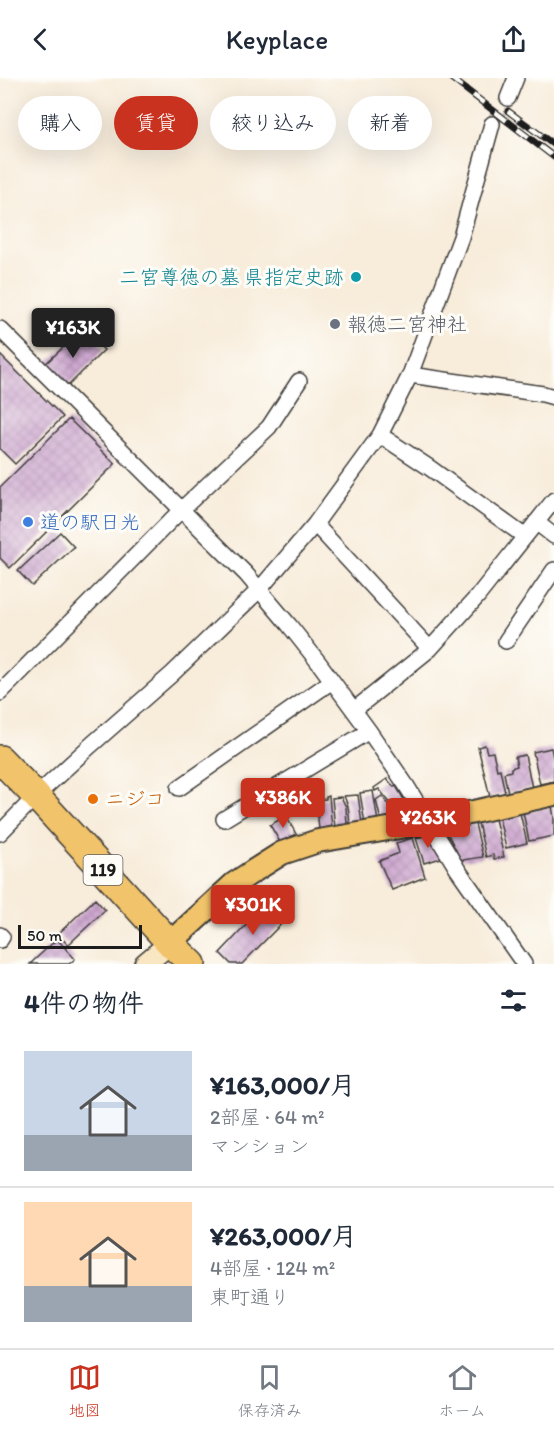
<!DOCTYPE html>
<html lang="ja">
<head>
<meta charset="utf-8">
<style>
  :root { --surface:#fff; --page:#f2f2f3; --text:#1f2937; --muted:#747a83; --line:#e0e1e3; --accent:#c8321e }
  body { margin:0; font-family:Itim,"Klee One",sans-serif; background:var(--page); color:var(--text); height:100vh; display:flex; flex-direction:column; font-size:22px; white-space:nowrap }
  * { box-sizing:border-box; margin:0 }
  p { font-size:20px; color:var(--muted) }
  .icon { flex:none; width:33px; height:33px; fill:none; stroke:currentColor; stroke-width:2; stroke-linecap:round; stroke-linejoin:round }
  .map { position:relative; height:886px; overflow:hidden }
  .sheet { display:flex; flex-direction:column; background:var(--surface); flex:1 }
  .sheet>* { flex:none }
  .top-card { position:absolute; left:18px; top:18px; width:519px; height:54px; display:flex; gap:12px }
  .scale { position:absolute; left:18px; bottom:15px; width:124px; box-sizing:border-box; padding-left:6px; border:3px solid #1c1c1c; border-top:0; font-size:16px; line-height:21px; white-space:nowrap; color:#1c1c1c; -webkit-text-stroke:4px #fdfcf7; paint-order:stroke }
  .price { position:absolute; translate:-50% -51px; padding:0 14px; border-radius:6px; background:var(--accent); color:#fff; font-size:20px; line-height:39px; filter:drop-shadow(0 2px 3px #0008) }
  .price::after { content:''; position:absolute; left:50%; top:36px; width:18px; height:14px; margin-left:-9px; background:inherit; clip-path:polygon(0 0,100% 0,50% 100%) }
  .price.selected { background:#222; color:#fff }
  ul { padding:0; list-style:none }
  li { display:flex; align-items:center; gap:18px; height:150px; padding:0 24px }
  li+li { border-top:2px solid var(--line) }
  li span { display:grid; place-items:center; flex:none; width:168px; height:120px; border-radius:0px; color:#555 }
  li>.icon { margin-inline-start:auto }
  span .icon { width:72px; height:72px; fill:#fffc; stroke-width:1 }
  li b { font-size:26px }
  h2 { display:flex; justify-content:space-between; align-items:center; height:72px; padding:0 24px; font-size:26px }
  .pill { padding:0 21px; border-radius:27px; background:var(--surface); box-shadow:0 6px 24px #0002; font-size:21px; line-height:54px }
  .pill.selected { background:var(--accent); color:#fff }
  header { display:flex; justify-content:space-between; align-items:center; height:78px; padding:0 24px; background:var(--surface); font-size:27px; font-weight:600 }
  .tab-bar { display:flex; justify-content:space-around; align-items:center; height:84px; border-top:2px solid var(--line); background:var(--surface); font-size:16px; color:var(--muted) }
  .tab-bar a { display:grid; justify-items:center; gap:3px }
  .tab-bar .selected { color:var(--accent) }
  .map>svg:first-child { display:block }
  .building { fill:url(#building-cross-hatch) }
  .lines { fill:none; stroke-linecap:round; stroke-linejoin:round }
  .street-tunnel { stroke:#ccc2b4; stroke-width:15; stroke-dasharray:15 8; stroke-linecap:butt }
  .street-casing { stroke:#3d3b38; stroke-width:18 }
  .secondary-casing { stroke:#3d3b38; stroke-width:24 }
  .primary-casing { stroke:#3d3b38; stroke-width:26 }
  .highway-casing { stroke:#3d3b38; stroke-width:30 }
  .street { stroke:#fff; stroke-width:15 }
  .secondary { stroke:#f9e7c3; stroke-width:21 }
  .primary { stroke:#f1c36a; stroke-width:22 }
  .highway { stroke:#f1c36a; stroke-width:27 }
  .rail-casing { stroke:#1c1c1c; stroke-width:7 }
  .rail { stroke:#fdfcf7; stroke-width:4.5; stroke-dasharray:14; stroke-linecap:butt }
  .culture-dot { fill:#0f9aa8; stroke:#fdfcf7; stroke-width:2 }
  .worship-dot { fill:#6b7280; stroke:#fdfcf7; stroke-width:2 }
  .shop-dot { fill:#3f7fe0; stroke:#fdfcf7; stroke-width:2 }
  .food-dot { fill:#e8710a; stroke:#fdfcf7; stroke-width:2 }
  .labels { text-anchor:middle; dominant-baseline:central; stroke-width:6; stroke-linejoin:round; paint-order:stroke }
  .shield { fill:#fdfcf7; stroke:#605f5e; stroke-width:1.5 }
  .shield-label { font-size:18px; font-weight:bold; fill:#1c1c1c }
  .culture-label { font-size:20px; fill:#0d838f; stroke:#fdfcf7; text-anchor:end }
  .worship-label { font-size:20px; fill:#5b616d; stroke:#fdfcf7; text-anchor:start }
  .shop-label { font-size:20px; fill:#366cbe; stroke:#fdfcf7; text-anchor:start }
  .food-label { font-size:20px; fill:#c56008; stroke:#fdfcf7; text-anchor:start }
</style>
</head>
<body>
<header><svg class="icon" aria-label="back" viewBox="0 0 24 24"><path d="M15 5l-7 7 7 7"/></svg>Keyplace<svg class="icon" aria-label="share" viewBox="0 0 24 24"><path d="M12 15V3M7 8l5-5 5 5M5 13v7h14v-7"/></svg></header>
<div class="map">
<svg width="554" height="886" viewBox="0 0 554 886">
  <defs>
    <pattern id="building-cross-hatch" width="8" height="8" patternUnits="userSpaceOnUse" patternTransform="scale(1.5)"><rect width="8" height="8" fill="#cea8d0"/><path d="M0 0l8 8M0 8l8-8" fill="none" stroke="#b090b2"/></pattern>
  </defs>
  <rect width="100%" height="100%" fill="#fdfcf7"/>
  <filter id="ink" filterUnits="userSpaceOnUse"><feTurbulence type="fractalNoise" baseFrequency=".0167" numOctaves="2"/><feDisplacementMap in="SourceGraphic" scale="12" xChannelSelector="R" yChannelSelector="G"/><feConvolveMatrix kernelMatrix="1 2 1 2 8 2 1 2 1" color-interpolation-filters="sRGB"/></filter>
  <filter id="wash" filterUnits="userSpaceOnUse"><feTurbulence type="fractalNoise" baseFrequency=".008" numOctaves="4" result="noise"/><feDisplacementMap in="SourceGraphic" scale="24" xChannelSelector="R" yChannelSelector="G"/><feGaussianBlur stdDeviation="1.35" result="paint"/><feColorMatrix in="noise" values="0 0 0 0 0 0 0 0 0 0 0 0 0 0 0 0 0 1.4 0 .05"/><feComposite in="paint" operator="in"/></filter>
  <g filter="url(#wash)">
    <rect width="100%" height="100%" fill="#f8ecda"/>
    <g id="blocks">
      <!-- building -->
      <path class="building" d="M83,251l21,21 -39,39 -23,-22z
        M0,277l63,62 -48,47 -15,-15z
        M69,341l46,45 -105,104 -10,-10v-71z
        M60,454l14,15 -42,39 -14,-15z
        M485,667l2,8 6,-1 4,18 3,-1 5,24 -15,4 -12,-50z
        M551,670l3,14v19l-14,3 -7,-32z
        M525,677l7,33 -24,5 -4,-20 7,-2v-3l6,-2 -2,-9z
        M387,701l7,8 2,-1 16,27 -17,4 -4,-13 -12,-15 -4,2 -1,-3z
        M373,713l5,31 -13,2 -5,-31z
        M358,717l4,29 -12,1 -2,-19 -4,-10z
        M329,718l3,32 -13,1 -3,-29 10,-1v-2z
        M382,718l7,9 4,14 -12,2 -5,-21z
        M341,719l5,10 1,20 -12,1 -3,-30z
        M552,728l2,12v18l-25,5 -6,-29z
        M520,735l7,30 -21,5 -7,-30z
        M286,738l10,18 -16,8 -10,-17z
        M495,741l9,38 -10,2 -1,-4 -7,2 -8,-34z
        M475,746l8,33 -20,3 -3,-2 -14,-28z
        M430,757l11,23 -17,5 -8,-25z
        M413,760l12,39 -33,13 -13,-29 20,-8 -3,-10z
        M95,821l10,11 -37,35 -10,-11z
        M277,829l10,11 -45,46h-11l-11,-11 31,-33z
        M57,861l18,20 -6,5h-39z"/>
    </g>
  </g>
  <g filter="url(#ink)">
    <use href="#blocks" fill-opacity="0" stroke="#3d3b38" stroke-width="1.5"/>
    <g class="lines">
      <!-- street-tunnel -->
      <path class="street-tunnel" d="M492,46l16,-26"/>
      <defs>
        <path id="street" d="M508,20l8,-20
          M0,251l246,245 43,51 30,38 50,68 37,54 52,85 66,94
          M410,297l133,19 11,3
          M380,357l50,33 94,68
          M536,444l18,14
          M315,446l115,125
          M506,563l48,-71
          M0,615l182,-184 87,-82 30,-46
          M354,632l76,-61 47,-52 77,-97
          M179,710l153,-107
          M224,741l145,-88
          M0,755l36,-37 54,-50 82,-72 87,-84 56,-66 65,-89 30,-60 51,-138 31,-113
          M0,857l2,2 -2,3"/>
        <path id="secondary" d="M145,886l25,-21"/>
        <path id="primary" d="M170,865l64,-59 18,-12 30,-19 36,-12 111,-19 125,-28"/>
        <path id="highway" d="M0,681l36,37 134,147 22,21"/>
      </defs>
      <!-- street casing -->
      <use href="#street" class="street-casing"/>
      <!-- secondary casing -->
      <use href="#secondary" class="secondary-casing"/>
      <!-- primary casing -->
      <use href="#primary" class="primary-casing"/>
      <!-- highway casing -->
      <use href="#highway" class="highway-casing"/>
      <!-- street -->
      <use href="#street" class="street"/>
      <!-- secondary -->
      <use href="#secondary" class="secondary"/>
      <!-- primary -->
      <use href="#primary" class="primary"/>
      <!-- highway -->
      <use href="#highway" class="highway"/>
      <defs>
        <path id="rail" d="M451,0l103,79
          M508,33l46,34"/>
      </defs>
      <!-- rail casing -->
      <use href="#rail" class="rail-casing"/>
      <!-- rail -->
      <use href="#rail" class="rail"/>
    </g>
  </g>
  <!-- markers -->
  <circle class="culture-dot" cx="356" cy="199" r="6"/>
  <circle class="worship-dot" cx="335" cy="246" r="6"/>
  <circle class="shop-dot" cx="28" cy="444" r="6"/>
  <circle class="food-dot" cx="93" cy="721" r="6"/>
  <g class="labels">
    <!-- shield labels -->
    <rect class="shield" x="83.5" y="777" width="39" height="30" rx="4.5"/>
    <g class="shield-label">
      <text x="103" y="792">119</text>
    </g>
    <!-- culture labels -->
    <g class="culture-label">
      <text x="344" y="199">二宮尊徳の墓 県指定史跡</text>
    </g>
    <!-- worship labels -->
    <g class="worship-label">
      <text x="347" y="246">報徳二宮神社</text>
    </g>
    <!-- shop labels -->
    <g class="shop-label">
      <text x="40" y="444">道の駅日光</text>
    </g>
    <!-- food labels -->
    <g class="food-label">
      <text x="105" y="721">ニジコ</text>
    </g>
  </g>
</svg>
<div class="scale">50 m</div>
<b class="price selected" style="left:73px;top:281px">¥163K</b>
<b class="price" style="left:283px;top:751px">¥386K</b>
<b class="price" style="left:428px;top:771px">¥263K</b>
<b class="price" style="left:253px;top:858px">¥301K</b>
<div class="top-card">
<a class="pill">購入</a>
<a class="pill selected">賃貸</a>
<a class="pill">絞り込み</a>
<a class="pill">新着</a>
</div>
</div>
<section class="sheet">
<h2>4件の物件<svg class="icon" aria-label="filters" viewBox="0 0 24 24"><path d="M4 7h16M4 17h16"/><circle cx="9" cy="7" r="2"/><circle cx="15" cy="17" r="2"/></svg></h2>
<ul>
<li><span style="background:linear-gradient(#c9d6e8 70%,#9aa5b1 0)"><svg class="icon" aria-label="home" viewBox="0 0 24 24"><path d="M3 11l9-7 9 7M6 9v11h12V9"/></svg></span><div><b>¥163,000/月</b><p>2部屋 · 64 m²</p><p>マンション</p></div></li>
<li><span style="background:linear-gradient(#ffd9b3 70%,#9aa5b1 0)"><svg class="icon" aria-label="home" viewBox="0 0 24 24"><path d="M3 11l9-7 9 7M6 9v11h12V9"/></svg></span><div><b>¥263,000/月</b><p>4部屋 · 124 m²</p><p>東町通り</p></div></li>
</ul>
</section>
<nav class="tab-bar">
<a class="selected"><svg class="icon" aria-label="map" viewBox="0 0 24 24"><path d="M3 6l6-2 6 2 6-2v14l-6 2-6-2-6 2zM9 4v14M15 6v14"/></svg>地図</a>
<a><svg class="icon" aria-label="saved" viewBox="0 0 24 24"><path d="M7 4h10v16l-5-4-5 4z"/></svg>保存済み</a>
<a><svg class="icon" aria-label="home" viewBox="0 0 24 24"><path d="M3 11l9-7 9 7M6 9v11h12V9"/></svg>ホーム</a>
</nav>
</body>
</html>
